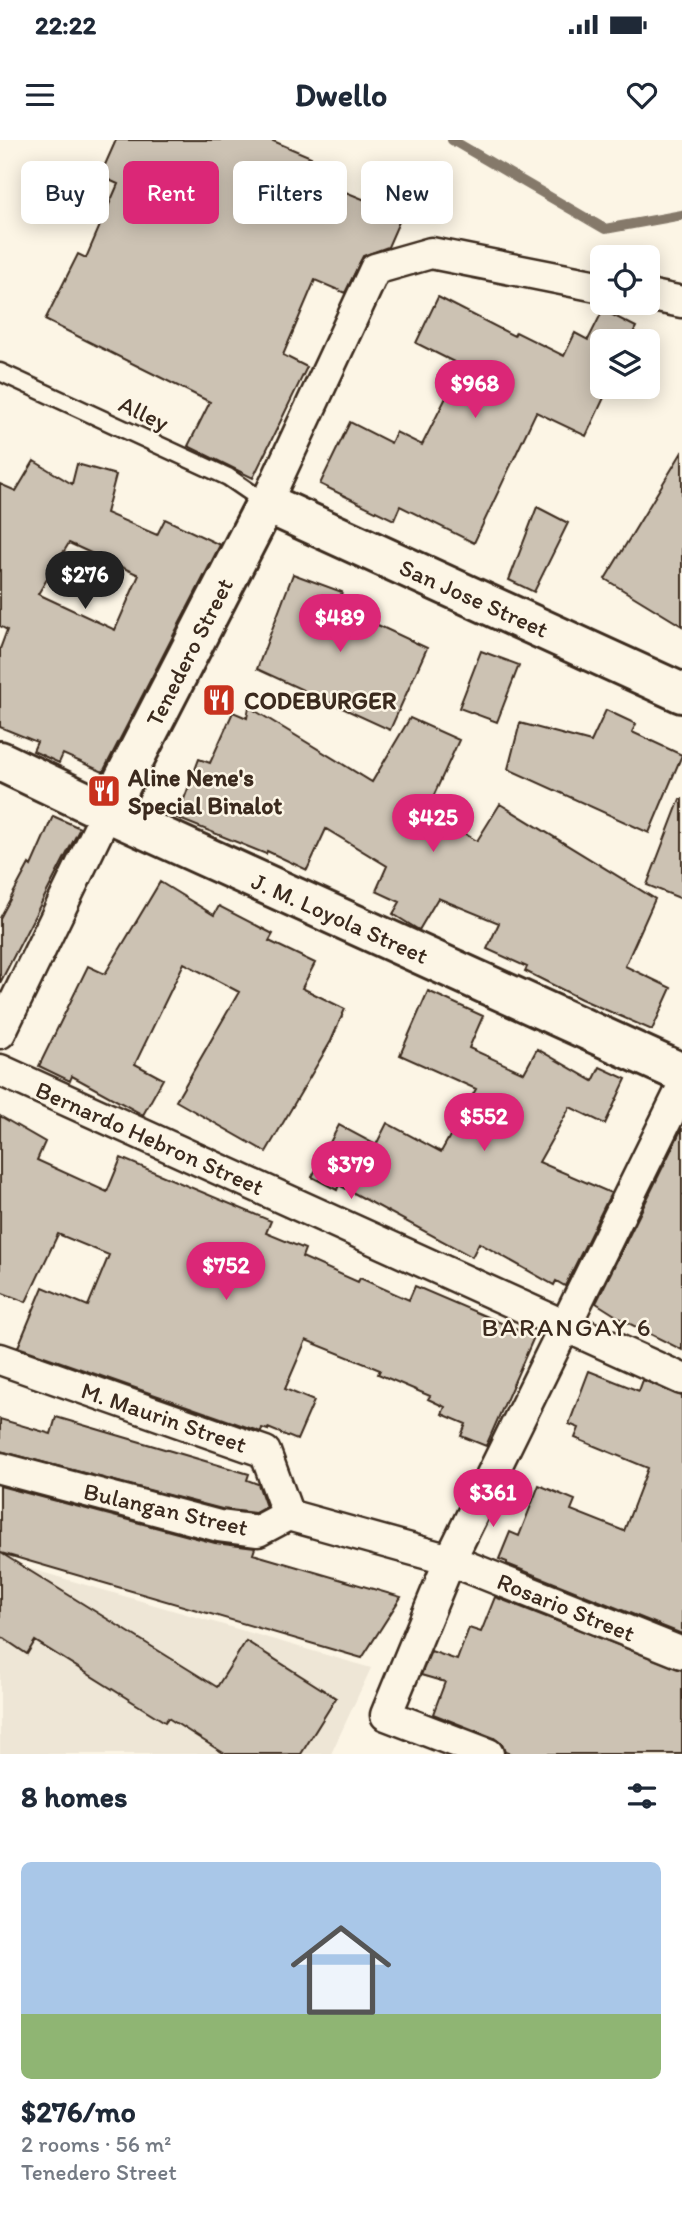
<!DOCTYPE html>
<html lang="en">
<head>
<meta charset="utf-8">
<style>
  :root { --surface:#fff; --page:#f6f6f7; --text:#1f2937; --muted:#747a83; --accent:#db2777 }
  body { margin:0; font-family:Itim,sans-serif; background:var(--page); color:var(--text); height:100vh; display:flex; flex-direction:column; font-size:26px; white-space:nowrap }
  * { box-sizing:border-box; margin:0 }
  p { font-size:23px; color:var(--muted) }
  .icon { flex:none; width:38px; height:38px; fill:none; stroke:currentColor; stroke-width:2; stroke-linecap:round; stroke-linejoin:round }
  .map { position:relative; height:1614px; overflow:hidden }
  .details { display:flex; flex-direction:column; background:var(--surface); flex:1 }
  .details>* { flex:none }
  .banner { position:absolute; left:21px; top:21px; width:640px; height:63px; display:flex; gap:14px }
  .controls { position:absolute; left:590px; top:105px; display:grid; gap:14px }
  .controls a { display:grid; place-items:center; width:70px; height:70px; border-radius:10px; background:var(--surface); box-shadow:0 4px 18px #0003; font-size:35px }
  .price { position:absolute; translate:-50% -60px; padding:0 16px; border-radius:24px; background:var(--accent); color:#fff; font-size:23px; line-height:46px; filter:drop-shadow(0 2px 4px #0008) }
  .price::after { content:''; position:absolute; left:50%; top:42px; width:21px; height:16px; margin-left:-10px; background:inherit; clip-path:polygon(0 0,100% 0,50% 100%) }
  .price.on { background:#222; color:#fff }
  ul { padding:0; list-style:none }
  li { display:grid; align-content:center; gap:14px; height:371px; padding:0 21px }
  li span { display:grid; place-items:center; height:217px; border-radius:10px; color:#555 }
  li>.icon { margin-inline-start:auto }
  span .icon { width:126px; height:126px; fill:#fffc; stroke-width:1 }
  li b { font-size:30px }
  h2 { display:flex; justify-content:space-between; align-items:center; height:84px; padding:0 21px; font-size:30px }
  .chip { padding:0 24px; border-radius:10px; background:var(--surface); box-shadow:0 4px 18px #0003; font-size:24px; line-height:63px }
  .chip.on { background:var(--accent); color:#fff }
  .status { display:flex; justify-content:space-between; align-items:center; height:49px; padding:0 35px; background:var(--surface); direction:ltr }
  .status svg { height:19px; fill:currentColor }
  header { display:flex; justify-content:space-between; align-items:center; height:91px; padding:0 21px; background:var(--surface); font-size:32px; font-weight:700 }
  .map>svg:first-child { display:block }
  .built { fill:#eee6d6 }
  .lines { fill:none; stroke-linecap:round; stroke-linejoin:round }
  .stream { stroke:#85796b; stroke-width:10 }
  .building { fill:#ccc2b3; stroke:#3b2a1e; stroke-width:2; fill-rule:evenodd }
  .lane-casing { stroke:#3b2a1e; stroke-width:21 }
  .street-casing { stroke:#3b2a1e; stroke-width:35 }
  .secondary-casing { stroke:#3b2a1e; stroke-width:44 }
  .lane { stroke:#fcf5e5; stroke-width:16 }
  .street { stroke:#fcf5e5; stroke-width:30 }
  .secondary { stroke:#fcf5e5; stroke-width:38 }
  .labels { text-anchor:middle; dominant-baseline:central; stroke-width:5; stroke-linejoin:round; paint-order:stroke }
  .street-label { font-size:24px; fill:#3b2a1e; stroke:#fcf5e5 }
  .poi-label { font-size:24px; font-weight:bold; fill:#3b2a1e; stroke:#fcf5e5; text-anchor:start }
  .neighbourhood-label { font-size:26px; letter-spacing:2px; fill:#3b2a1e; stroke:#fcf5e5 }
</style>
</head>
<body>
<div class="status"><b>22:22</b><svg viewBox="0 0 49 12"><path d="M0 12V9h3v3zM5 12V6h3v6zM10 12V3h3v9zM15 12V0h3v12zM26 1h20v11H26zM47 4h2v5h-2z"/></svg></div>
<header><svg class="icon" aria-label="menu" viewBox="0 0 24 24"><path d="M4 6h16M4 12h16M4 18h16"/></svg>Dwello<svg class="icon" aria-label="heart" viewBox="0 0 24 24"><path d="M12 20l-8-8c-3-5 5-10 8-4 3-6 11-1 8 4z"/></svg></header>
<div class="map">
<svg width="682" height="1614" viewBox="0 0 682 1614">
  <rect width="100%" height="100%" fill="#fcf5e5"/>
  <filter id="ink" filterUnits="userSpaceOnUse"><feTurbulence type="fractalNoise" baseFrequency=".0143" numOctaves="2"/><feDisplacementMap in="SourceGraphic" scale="14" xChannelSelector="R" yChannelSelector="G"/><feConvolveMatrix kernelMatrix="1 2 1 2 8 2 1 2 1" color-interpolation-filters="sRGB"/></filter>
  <g filter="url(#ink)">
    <!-- built -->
    <path class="built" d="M0,1420l371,108 -40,86h-331z"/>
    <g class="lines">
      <!-- stream -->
      <path class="stream" d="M452,0l153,89 77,-14"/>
    </g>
    <!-- building -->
    <path class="building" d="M116,0h155l40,17 -7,18 98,40 -14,32 -25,9 -18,37 -30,-13 -32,75 24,12 -54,111 -65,-32 22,-44 -165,-82 33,-66 8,4 32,-74 -18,-8z
      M438,157l76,39 2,-4 48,24 11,-23 13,7 15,-30 33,17 -7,14h-27v46h7l-23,49 -50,-24 -62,131 -74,-37 -6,14 -74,-36 30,-62 41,21 5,-11 26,13 40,-79 -46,-23z
      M682,312v174l-77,-47z
      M34,321l38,23 5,-20 39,11 -10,38 51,22 8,-16 55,26 -117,227 -40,-18 -4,9 -26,-12 4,-9 -37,-15v-78l7,-19 -7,-4v-142l16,7zM69,403l70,32 -24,55 -77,-36z
      M537,367l31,16 -34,69 -25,-12z
      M293,434l49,18 -5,14 90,42 -37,82 -133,-61z
      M481,511l38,14 -22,57 -38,-14z
      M249,567l123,75 38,-64 49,22 -31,68 9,4 -2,4 42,25 23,-37 155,95 -30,67 46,22 -19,42 -71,-31 -56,-28 2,-4 -40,-18 12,-26 -61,-25 -19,32 -26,-16 7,-12 -24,-11 11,-25 -61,-37 -19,41 -40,-19 -1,3 -89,-36 22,-59 11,4 23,-51 14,6z
      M606,570l30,14 -4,8 50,23 -33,78 -141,-64 12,-46 71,19z
      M680,659h2v100l-35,-14z
      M53,676l27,12 -80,155v-65l29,-54 2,2z
      M160,742l54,33 5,-9 54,28 -4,7 46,22 -13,25 43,21 -14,32 -65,111 -90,-51 63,-109 -55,-29 -49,101 28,15 -20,36 -71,-39 -2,5 -31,-15 49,-100 17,8z
      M428,851l55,25 -14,32 55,25 13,-24 56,32 7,-14 26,12 -21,45 -35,-17 -31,55 72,31 -46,93 -9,-5 -2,4 -75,-42 -7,14 -133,-72 -2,5 -25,-13 27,-52 37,20 11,-22 54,29 35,-63 -76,-34z
      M0,976l45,26 -8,18 70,32 14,-34 150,63 -5,12 39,16 -3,8 56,25 2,-4 49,22 6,-14 119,51 -48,109 -25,-10 5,-12 -24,-10 3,-7 -17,-8 2,-3 -52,-22 2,-4 -74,-30 -21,49 29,12 -17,39 -29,-12v2l-6,-2 -1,4 -243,-85 25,-60 45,19 21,-51 -51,-21 -32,68 -26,-10z
      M682,988v222l-56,-28 -30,-19z
      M589,1231l50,20 4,-11 39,16v238l-175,-70v-2l-8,-3 11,-27 9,4 20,-51 36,15 -4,10 53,21 24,-63 -73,-30 4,-10 -10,-4z
      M56,1277l193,57 -2,6 11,4 8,23 -11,6 -33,-4 -222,-58v-32l51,15z
      M0,1346l215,57 40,5 -2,6 148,43 -39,61 -361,-105 216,134 29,-46 90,57 -35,56h-76l-57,-36 -3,4 -130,-81 -8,13 -27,-18z
      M495,1457l187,73v84h-171l-6,-2 -3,-8 -8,-6 -61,-24 12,-32 -24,-7 10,-24 26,9 12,-32 12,4z"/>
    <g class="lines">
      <defs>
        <path id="lane" d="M0,232l228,105 38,26"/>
        <path id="street" d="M648,155l34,7
          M266,363l109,-234 56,-16 171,34
          M0,893l107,-221
          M0,930l682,309
          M0,1219l265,93 23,63
          M0,1328l219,58 39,5 30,-16 162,45 232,93
          M488,1614l-102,-39 64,-155 232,-472"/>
        <path id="secondary" d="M0,621l107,51 575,261
          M107,672l159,-309 416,190"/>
      </defs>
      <!-- lane casing -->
      <use href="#lane" class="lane-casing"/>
      <!-- street casing -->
      <use href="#street" class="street-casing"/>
      <!-- secondary casing -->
      <use href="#secondary" class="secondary-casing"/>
      <!-- lane -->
      <use href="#lane" class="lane"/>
      <!-- street -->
      <use href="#street" class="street"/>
      <!-- secondary -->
      <use href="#secondary" class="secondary"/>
    </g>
  </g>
  <!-- icons -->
  <defs>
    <symbol id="restaurant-square" viewBox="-11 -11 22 22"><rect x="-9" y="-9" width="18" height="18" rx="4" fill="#c8321e" stroke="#fcf5e5"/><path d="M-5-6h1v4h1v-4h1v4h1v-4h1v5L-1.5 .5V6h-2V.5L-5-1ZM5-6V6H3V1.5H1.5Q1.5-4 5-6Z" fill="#fff"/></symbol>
  </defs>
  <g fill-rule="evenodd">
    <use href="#restaurant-square" x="200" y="541" width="38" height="38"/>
    <use href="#restaurant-square" x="85" y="632" width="38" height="38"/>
  </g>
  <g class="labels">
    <!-- street labels -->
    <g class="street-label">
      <text transform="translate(144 273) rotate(25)">Alley</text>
      <text transform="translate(474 458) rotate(24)">San Jose Street</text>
      <text transform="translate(189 512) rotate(-63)">Tenedero Street</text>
      <text transform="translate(340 778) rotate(24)">J. M. Loyola Street</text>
      <text transform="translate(150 998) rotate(24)">Bernardo Hebron Street</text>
      <text transform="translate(164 1277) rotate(19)">M. Maurin Street</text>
      <text transform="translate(166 1369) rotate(13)">Bulangan Street</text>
      <text transform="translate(566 1467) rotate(22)">Rosario Street</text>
    </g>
    <!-- poi labels -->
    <g class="poi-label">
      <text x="244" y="560">CODEBURGER</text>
      <text x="128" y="637">Aline Nene's<tspan x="128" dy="28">Special Binalot</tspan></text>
    </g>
    <!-- neighbourhood labels -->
    <g class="neighbourhood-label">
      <text x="567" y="1187">BARANGAY 6</text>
    </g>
  </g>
</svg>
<div class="controls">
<a><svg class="icon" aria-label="locate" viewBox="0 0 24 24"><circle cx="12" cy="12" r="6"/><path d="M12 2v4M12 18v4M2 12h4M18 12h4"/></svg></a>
<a><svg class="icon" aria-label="layers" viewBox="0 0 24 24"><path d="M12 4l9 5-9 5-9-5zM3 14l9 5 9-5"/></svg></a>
</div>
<b class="price" style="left:475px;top:280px">$968</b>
<b class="price on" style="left:85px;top:471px">$276</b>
<b class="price" style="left:340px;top:514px">$489</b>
<b class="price" style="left:433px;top:714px">$425</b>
<b class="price" style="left:484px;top:1013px">$552</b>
<b class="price" style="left:351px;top:1061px">$379</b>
<b class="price" style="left:226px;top:1162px">$752</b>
<b class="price" style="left:493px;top:1389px">$361</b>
<div class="banner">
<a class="chip">Buy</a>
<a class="chip on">Rent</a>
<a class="chip">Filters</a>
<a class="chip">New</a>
</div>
</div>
<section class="details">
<h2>8 homes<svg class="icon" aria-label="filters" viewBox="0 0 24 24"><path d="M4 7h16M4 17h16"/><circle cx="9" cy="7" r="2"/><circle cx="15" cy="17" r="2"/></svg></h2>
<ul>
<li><span style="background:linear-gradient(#a9c7e8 70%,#8fb573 0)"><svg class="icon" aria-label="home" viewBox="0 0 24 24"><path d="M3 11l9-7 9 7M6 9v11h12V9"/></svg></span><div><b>$276/mo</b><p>2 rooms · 56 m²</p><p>Tenedero Street</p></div></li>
</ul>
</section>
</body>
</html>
